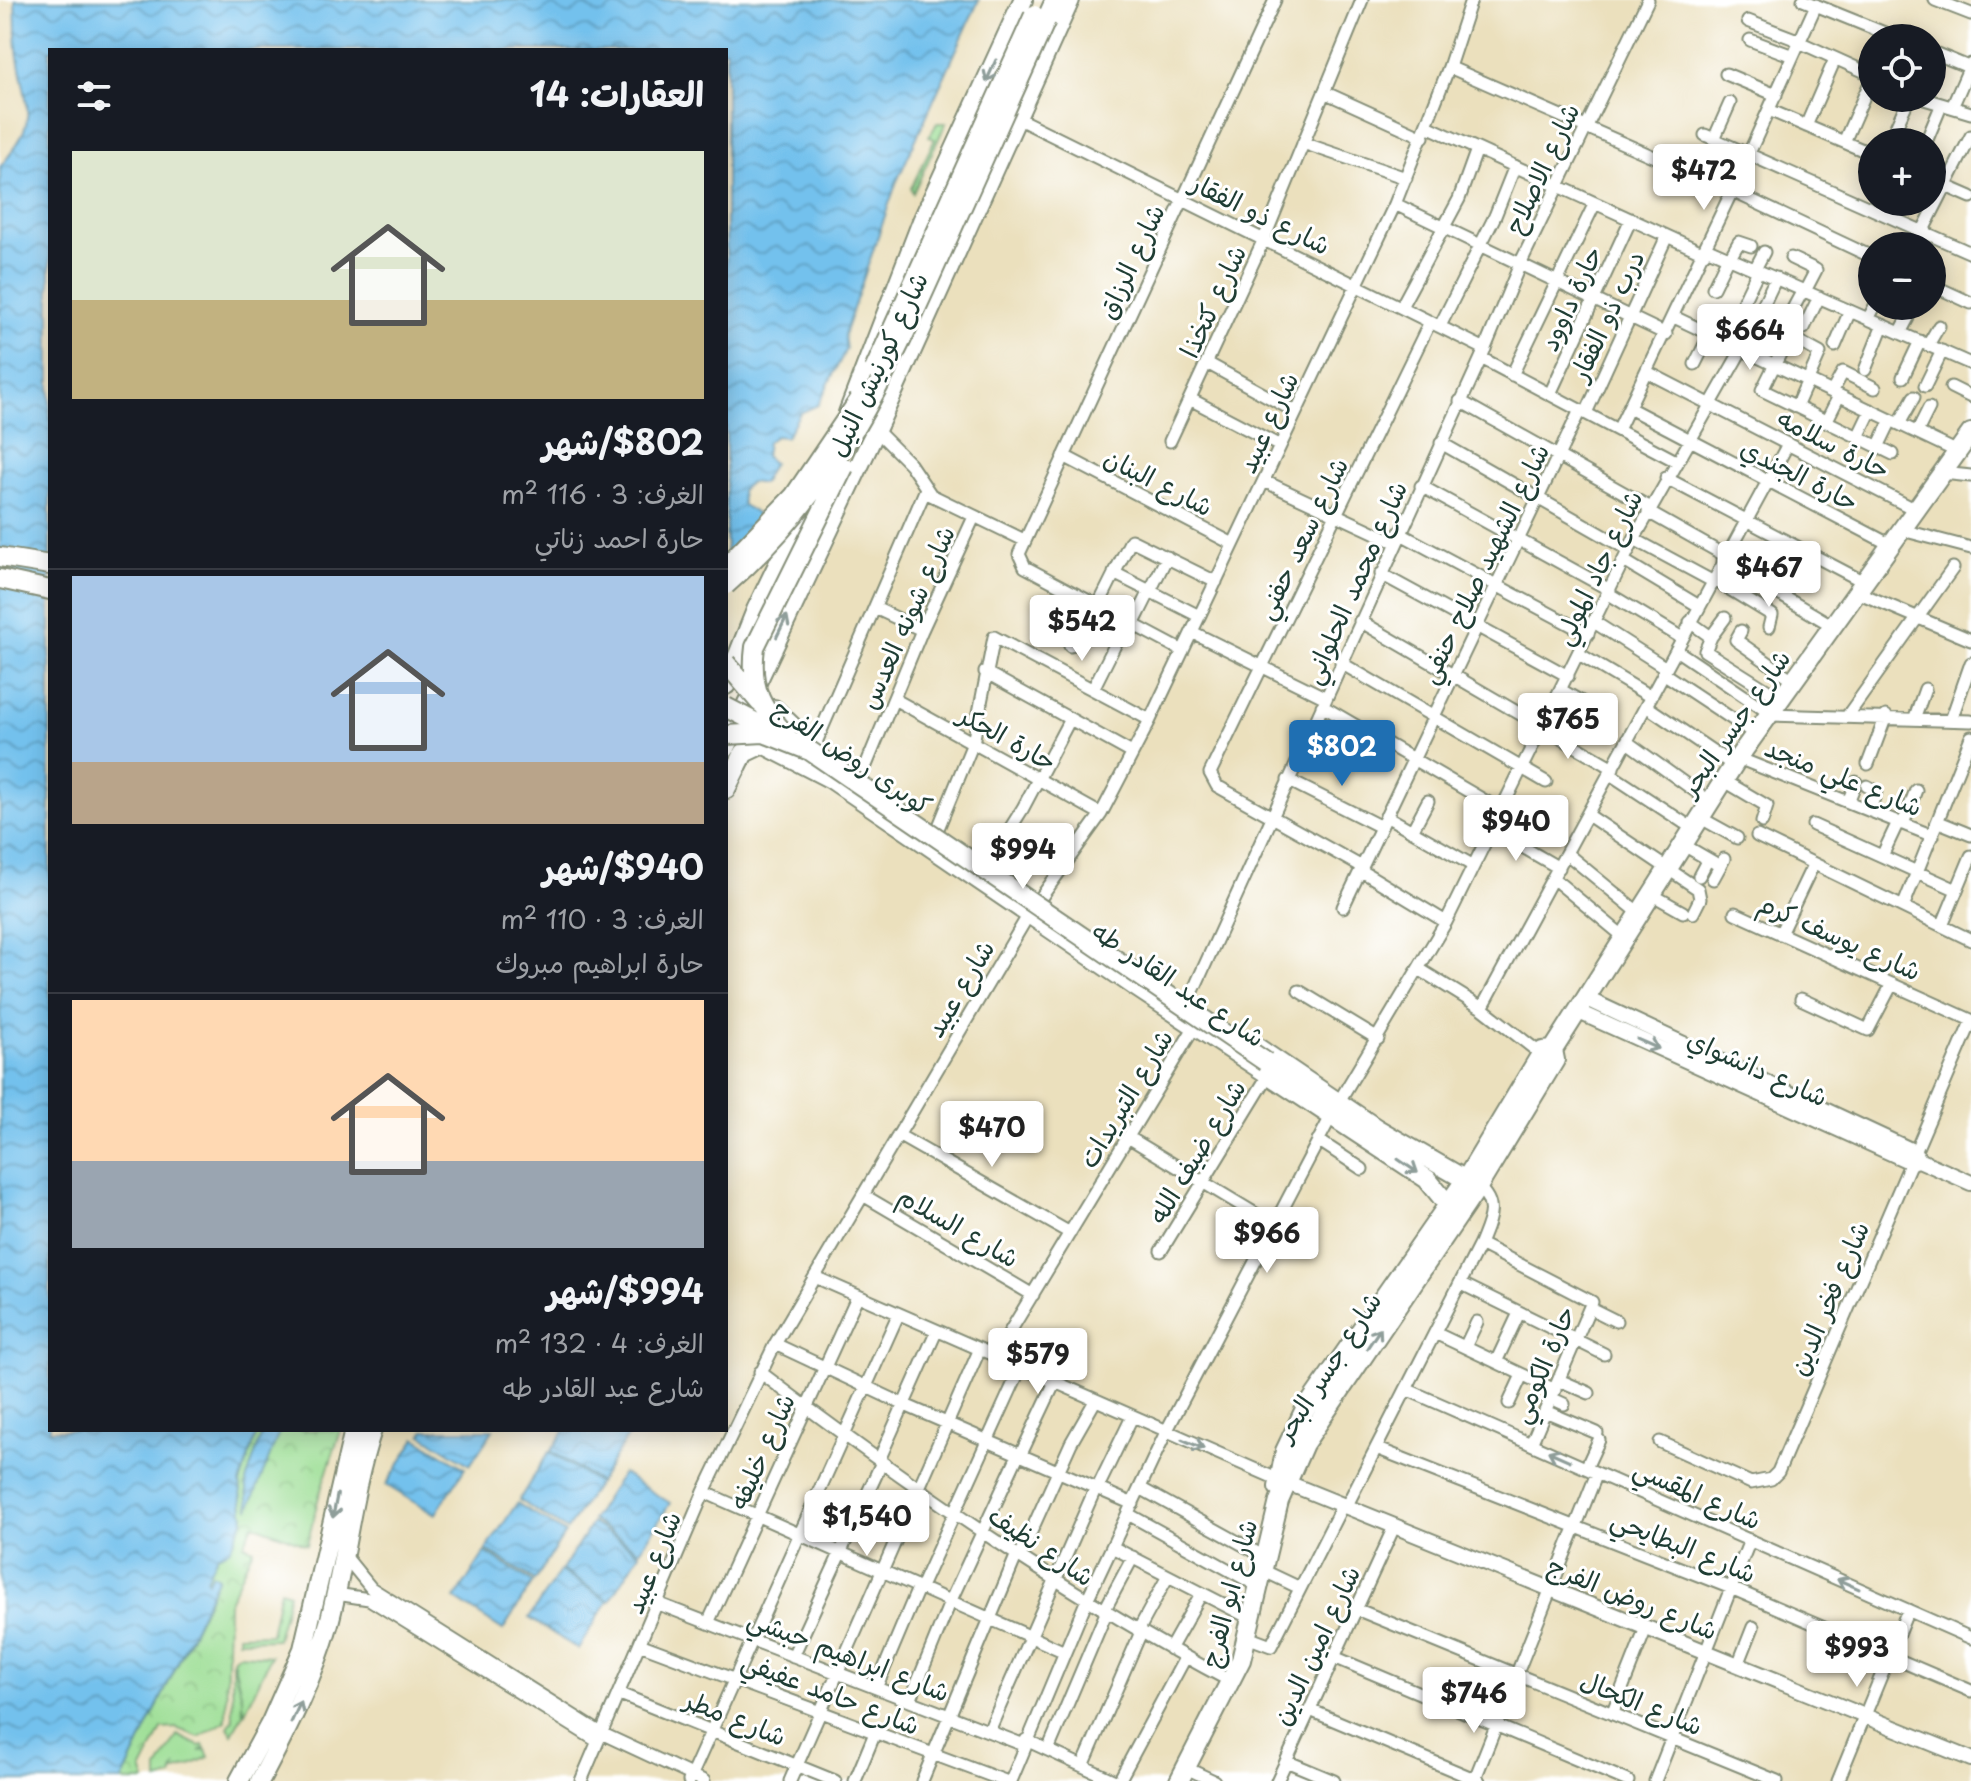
<!DOCTYPE html>
<html lang="ar">
<head>
<meta charset="utf-8">
<style>
  :root { --surface:#171b24; --page:#242831; --text:#f1f3f6; --muted:#9ea1a6; --line:#363941; --accent:#1f6fb2 }
  body { margin:0; font-family:"Playpen Sans","Playpen Sans Arabic",sans-serif; background:var(--page); color:var(--text); direction:rtl; height:100vh; display:flex; flex-direction:column; font-size:30px; white-space:nowrap }
  * { box-sizing:border-box; margin:0 }
  p { font-size:26px; color:var(--muted) }
  .icon { flex:none; width:44px; height:44px; fill:none; stroke:currentColor; stroke-width:2; stroke-linecap:round; stroke-linejoin:round }
  .map { position:relative; flex:1; overflow:hidden; direction:ltr }
  .sheet { position:absolute; left:48px; top:48px; width:680px; height:1384px; display:flex; flex-direction:column; background:var(--surface); border-radius:0px; box-shadow:0 4px 20px #0003; direction:rtl }
  .sheet>* { flex:none }
  .tools { position:absolute; left:1858px; top:24px; display:grid; gap:16px }
  .tools a { display:grid; place-items:center; width:88px; height:88px; border-radius:50%; background:var(--surface); box-shadow:0 4px 20px #0003; font-size:40px }
  .price { position:absolute; translate:-50% -68px; padding:0 18px; border-radius:8px; background:#fff; color:#222; font-size:26px; line-height:52px; filter:drop-shadow(0 2px 4px #0008) }
  .price::after { content:''; position:absolute; left:50%; top:48px; width:24px; height:18px; margin-left:-12px; background:inherit; clip-path:polygon(0 0,100% 0,50% 100%) }
  .price.on { background:var(--accent); color:#fff }
  ul { padding:0; list-style:none }
  li { display:grid; align-content:center; gap:16px; height:424px; padding:0 24px }
  li+li { border-top:2px solid var(--line) }
  li span { display:grid; place-items:center; height:248px; border-radius:0px; color:#555 }
  li>.icon { margin-inline-start:auto }
  span .icon { width:144px; height:144px; fill:#fffc; stroke-width:1 }
  li b { font-size:34px }
  h2 { display:flex; justify-content:space-between; align-items:center; height:96px; padding:0 24px; font-size:34px }
  .map>svg:first-child { display:block }
  .grass { fill:url(#grass-tufts); stroke:#5e8e64; stroke-width:2 }
  .park { fill:url(#park-crowns); stroke:#5e8e64; stroke-width:2 }
  .garden { fill:#9cde94; stroke:#5e8e64; stroke-width:2 }
  .water { fill:url(#water-waves); stroke:#497f90; stroke-width:2 }
  .lines { fill:none; stroke-linecap:round; stroke-linejoin:round }
  .minor-casing { stroke:#858e78; stroke-width:15 }
  .tertiary-casing { stroke:#858e78; stroke-width:18 }
  .primary-casing { stroke:#858e78; stroke-width:22 }
  .trunk-casing { stroke:#858e78; stroke-width:22 }
  .minor { stroke:#fff; stroke-width:11 }
  .tertiary { stroke:#fff; stroke-width:14 }
  .primary { stroke:#fff; stroke-width:18 }
  .trunk { stroke:#fff; stroke-width:18 }
  .primary-bridge-casing { stroke:#858e78; stroke-width:22; stroke-linecap:butt }
  .trunk-bridge-casing { stroke:#858e78; stroke-width:22; stroke-linecap:butt }
  .primary-bridge { stroke:#fff; stroke-width:18 }
  .trunk-bridge { stroke:#fff; stroke-width:18 }
  .oneway { stroke:#8f9e9a }
  .labels { text-anchor:middle; dominant-baseline:central; stroke-width:6; stroke-linejoin:round; paint-order:stroke }
  .street-label { font-size:26px; fill:#1f3d34; stroke:#fff }
</style>
</head>
<body>
<div class="map">
<svg width="1971" height="1781" viewBox="0 0 1971 1781">
  <defs>
    <pattern id="grass-tufts" width="24" height="20" patternUnits="userSpaceOnUse" patternTransform="scale(2)"><rect width="24" height="20" fill="#9cde94"/><path d="M3 7l-1-3M5 7V3M7 7l1-3M15 17l-1-3M17 17v-4M19 17l1-3" fill="none" stroke="#86bf80"/></pattern>
    <pattern id="park-crowns" width="20" height="18" patternUnits="userSpaceOnUse" patternTransform="scale(2)"><rect width="20" height="18" fill="#9cde94"/><path d="M2 6a3 3 0 1 1 6 0M12 15a3 3 0 1 1 6 0" fill="none" stroke="#86bf80"/></pattern>
    <pattern id="water-waves" width="16" height="10" patternUnits="userSpaceOnUse" patternTransform="scale(2)"><rect width="16" height="10" fill="#73c1ed"/><path d="M0 5q4-4 8 0t8 0" fill="none" stroke="#5e9ec1"/></pattern>
  </defs>
  <rect width="100%" height="100%" fill="#fff"/>
  <filter id="ink" filterUnits="userSpaceOnUse"><feTurbulence type="fractalNoise" baseFrequency=".0125" numOctaves="2"/><feDisplacementMap in="SourceGraphic" scale="16" xChannelSelector="R" yChannelSelector="G"/><feConvolveMatrix kernelMatrix="1 2 1 2 8 2 1 2 1" color-interpolation-filters="sRGB"/></filter>
  <filter id="wash" filterUnits="userSpaceOnUse"><feTurbulence type="fractalNoise" baseFrequency=".006" numOctaves="4" result="noise"/><feDisplacementMap in="SourceGraphic" scale="32" xChannelSelector="R" yChannelSelector="G"/><feGaussianBlur stdDeviation="1.8" result="paint"/><feColorMatrix in="noise" values="0 0 0 0 0 0 0 0 0 0 0 0 0 0 0 0 0 1.4 0 .05"/><feComposite in="paint" operator="in"/></filter>
  <g filter="url(#wash)">
    <rect width="100%" height="100%" fill="#ebe0bd"/>
    <!-- grass -->
    <path class="grass" d="M937,123h9l-33,70 -2,-5 24,-49 -6,-2z"/>
    <!-- park -->
    <path class="park" d="M258,1430h83l-22,66 -12,49 -54,-21 -9,20 9,5 -25,55 -2,117 -27,16 -23,-9 -14,1 -20,40 4,12h-24l87,-183 3,-15 -7,-4 12,-24 27,-36 -4,-36z"/>
    <!-- garden -->
    <path class="garden" d="M280,1590l9,3 -12,46 -39,1v-5l33,-1z
      M238,1654l33,2 -26,56 -3,-9 1,11 -11,20 -4,-7 5,-7 -1,-59 11,40 -10,-42z
      M177,1735l22,11 4,-1 2,3 -6,3 7,-1 3,7 -36,16 3,-7 -4,11 -14,4v-12z"/>
    <!-- water -->
    <path class="water" d="M15,0h964l-82,181 -53,154 2,14 -28,56 -18,8 -14,24 -11,-1 -8,6 -2,14 8,7 -11,21 -12,-2 -9,8 1,14 20,14 -36,68v-536h-676v1380h208l-18,53 4,36 -15,31 -12,5 -11,24 2,2 4,-8 6,4 -96,204h-122v-1614c40,-48 27,-55 18,-110 -3,-19 -2,-38 -3,-57z
      M263,1430h17l-31,79 -3,-28z
      M425,1430h68l-23,35 -48,-30z
      M565,1430h58l6,4 -30,48 -48,-31z
      M416,1438l49,30 -30,47 -49,-30z
      M549,1452l49,31 -31,47 -48,-30z
      M622,1473l48,30 -30,48 -48,-31z
      M517,1503l48,30 -30,47 -49,-30z
      M592,1523l48,30 -30,48 -48,-31z
      M485,1552l48,30 -30,48 -48,-31z
      M560,1571l48,30 -30,48 -49,-31z"/>
  </g>
  <g filter="url(#ink)">
    <g class="lines">
      <defs>
        <path id="minor" d="M1803,0l94,38
          M1935,0l36,14
          M1748,21l52,20
          M1750,40l43,16
          M1799,42l73,33
          M1932,52l39,16
          M1449,67l283,124 140,66
          M1726,74l50,21
          M1324,92l99,45
          M1921,98l50,15
          M1953,105l18,-41
          M1769,110l103,44
          M1017,118l468,231
          M1427,126l277,127
          M1806,126l29,-67
          M1705,135l266,118
          M1714,139l16,-36
          M1844,142l28,-64
          M1889,142l20,-44
          M1926,142l15,-36
          M1303,143l103,35
          M1932,180l39,17
          M1395,204l271,130
          M1915,246l56,-110
          M1706,248l265,116
          M1730,258l9,-16 12,4
          M1791,258l25,12 -11,21
          M1755,269l9,-17
          M1932,285l39,18
          M1713,288l15,-31
          M1744,300l14,-29
          M1885,306l8,4
          M1401,307l58,-108 18,-50
          M1781,315l7,3 15,-28
          M1674,317l284,135
          M1868,319l7,-13
          M1440,326l55,-110 20,-50
          M1804,328l15,-31
          M1707,332l11,-22
          M1783,333l37,20 -24,54
          M1900,333l8,-15
          M1730,343l9,-19
          M1928,345l11,-19
          M1835,346l15,-35
          M1782,350l-20,40 131,64
          M1481,358l195,103
          M1207,363l89,49
          M1695,364l15,-30
          M1865,370l18,-45
          M1647,372l269,138
          M1512,375l83,-172
          M1903,377l17,-36
          M1925,386l17,-35
          M1951,387l20,10
          M1832,392l11,-20 32,16
          M1550,394l81,-175
          M1190,399l90,47
          M1460,401l191,107
          M1629,408l262,137
          M1586,413l81,-177
          M1826,422l13,-26
          M1899,424l15,-27
          M876,430l34,34 21,31 93,45
          M1618,430l114,-239 84,-186
          M1917,432l12,-24
          M1858,437l13,-27
          M1170,441l94,-202 98,-239
          M1441,443l188,107
          M1878,447l13,-27
          M1064,456l169,88
          M1942,473l29,3
          M1666,478l198,104
          M1264,481l131,61
          M1421,486l189,104
          M1648,512l78,44
          M1902,530l69,18
          M1399,533l189,101
          M1634,539l78,42
          M1624,561l75,45
          M1723,561l110,65
          M1114,573l85,43
          M1381,574l187,102
          M1713,579l59,36 -3,12
          M1857,592l114,48
          M1609,594l73,44
          M1098,606l33,-66 85,42
          M875,608l47,22
          M1360,621l253,147
          M1594,622l72,46
          M1690,622l21,15 -6,14 76,48
          M1133,625l34,-68
          M1741,631l-5,9 58,41
          M1192,632l134,66
          M1711,637l14,-19
          M1070,646l19,-45
          M1676,650l95,64
          M1183,651l-158,-84 -6,-13 256,-554
          M1579,654l72,43
          M1341,663l205,119
          M985,672l147,81
          M1663,673l92,61
          M1093,689l34,-68
          M1561,690l31,18
          M894,699l207,115
          M1322,706l177,103
          M1646,706l87,59
          M1769,715l202,6
          M1848,715l105,-147
          M1915,717l10,-28
          M1951,720l20,-57
          M1627,742l82,59
          M814,747l111,-256
          M1738,758l195,78
          M1868,764l18,-48
          M1610,774l82,54
          M860,780l62,-150 52,-113
          M1288,780l93,47
          M1723,780l44,26 -5,16
          M1867,786l9,5 -6,20
          M1848,802l8,-20
          M1588,815l110,74 2,10 -7,14
          M1386,816l86,49
          M1699,817l38,21
          M1939,822l32,13
          M1903,824l13,-34
          M1813,825l144,65
          M1490,828l69,40
          M937,831l36,-88 21,-106 156,83
          M1412,831l16,-30
          M1757,836l214,104
          M1682,844l38,22
          M1521,846l16,-24
          M1567,854l72,59
          M1882,856l16,-34
          M988,864l35,-56 47,-89
          M1362,867l-145,-81 -7,-13 220,-451
          M1360,870l86,52
          M1699,876l9,-17
          M1554,879l70,58
          M1713,879l11,-20
          M1651,894l32,18
          M1343,907l237,-497
          M1903,907l68,-170
          M1735,913l236,107
          M1942,926l29,-70
          M1780,934l33,-69
          M1419,969l63,39 59,46
          M1299,991l79,48
          M1801,999l67,31 24,-46
          M1189,1000l292,-642 39,-94 128,-264
          M1482,1008l306,-564
          M898,1135l172,98
          M1128,1137l146,88
          M1318,1140l44,29
          M863,1195l170,100
          M1480,1244l112,58 -61,142
          M1161,1251l108,-177
          M815,1277l462,202
          M1460,1283l144,71
          M1590,1308l26,13
          M1435,1333l120,57
          M775,1344l130,61 228,99
          M1465,1347l12,-25
          M994,1358l201,-332
          M1496,1362l23,-49
          M760,1372c150,114 305,222 472,310
          M1559,1380l30,13
          M1406,1389l565,249
          M1551,1398l13,6
          M1509,1403l13,-28
          M1545,1411l52,22
          M1660,1442l91,41 20,-4 7,-7 193,-450
          M1376,1448l355,140 240,103
          M1021,1454l33,-70
          M879,1460l57,-128
          M1586,1468l13,-28
          M1098,1487l34,-70
          M1140,1488l125,69
          M704,1492l361,160
          M1346,1507l134,-263c9,-23 19,-39 -2,-57
          M1128,1514l130,72
          M1112,1547l140,72
          M345,1556l26,32 230,145 103,48
          M1020,1556l51,-113 24,-42
          M1262,1570l38,18
          M921,1587l99,-218
          M336,1594l33,5 228,142
          M659,1604l365,141
          M1356,1609l421,172
          M1104,1611l29,-54
          M708,1623l149,-326
          M1138,1631l30,-55
          M1247,1637l24,9 71,-140
          M642,1645l363,136
          M1170,1649l31,-55
          M793,1656l89,-194
          M1334,1657l294,124
          M1738,1665l15,-38
          M876,1688l43,-102
          M620,1694l215,87
          M910,1701l41,-101 68,-147
          M1310,1710l169,71
          M1612,1714l34,-86
          M989,1731l107,-244
          M1026,1740l89,41
          M1048,1750l58,-137
          M1286,1761l48,20
          M1083,1766l58,-134
          M1186,1768l28,13
          M581,1781l123,-289 71,-148 254,-430 72,-100 49,-94 245,-516 54,-137 22,-67
          M689,1781l209,-466
          M790,1781l189,-430
          M855,1781l20,-48
          M922,1781l95,-227
          M1011,1781l75,-179 80,-170 172,-329 108,-181 188,-383 108,-190 34,-71
          M1119,1781l66,-123
          M1277,1781l117,-254
          M1474,1781l123,-308
          M1655,1781l95,-241
          M1838,1781l70,-171"/>
        <path id="tertiary" d="M1585,998l330,154 4,8 52,23
          M1577,1011l334,151 8,-2
          M1278,1479l693,280"/>
        <path id="primary" d="M0,557l50,8
          M0,579l50,11
          M774,709l42,40
          M726,789l18,-36 19,-9 68,35 302,206 294,194 21,26
          M1255,1046l121,82 102,59
          M1278,1487l7,-36 18,-38 163,-234 77,-128 10,-1
          M1179,1781l62,-121 38,-159 25,-57 174,-257 77,-127 -2,-10 185,-292 233,-325"/>
        <path id="trunk" d="M1046,20l9,-20
          M848,413l74,-192 101,-221
          M726,685l30,-75 52,-108
          M726,748l150,-318 194,-430
          M239,1781l32,-59 32,-73 51,-219
          M260,1781c27,-51 53,-102 69,-158 17,-64 22,-130 43,-193"/>
      </defs>
      <!-- minor casing -->
      <use href="#minor" class="minor-casing"/>
      <!-- tertiary casing -->
      <use href="#tertiary" class="tertiary-casing"/>
      <!-- primary casing -->
      <use href="#primary" class="primary-casing"/>
      <!-- trunk casing -->
      <use href="#trunk" class="trunk-casing"/>
      <!-- minor -->
      <use href="#minor" class="minor"/>
      <!-- tertiary -->
      <use href="#tertiary" class="tertiary"/>
      <!-- primary -->
      <use href="#primary" class="primary"/>
      <!-- trunk -->
      <use href="#trunk" class="trunk"/>
      <defs>
        <path id="primary-bridge" d="M726,663l34,40
          M726,707l54,28
          M797,742l469,320"/>
        <path id="trunk-bridge" d="M874,370l160,-355
          M726,566l68,-70 65,-96
          M726,585c110,-96 160,-208 218,-338 34,-76 68,-152 102,-227
          M726,735l38,-2 43,17
          M791,741c-28,-32 -42,-49 -36,-94l89,-180"/>
      </defs>
      <!-- primary-bridge casing -->
      <use href="#primary-bridge" class="primary-bridge-casing"/>
      <!-- trunk-bridge casing -->
      <use href="#trunk-bridge" class="trunk-bridge-casing"/>
      <!-- primary-bridge -->
      <use href="#primary-bridge" class="primary-bridge"/>
      <!-- trunk-bridge -->
      <use href="#trunk-bridge" class="trunk-bridge"/>
    </g>
    <!-- one-way arrows -->
    <defs><path id="oneway-shaft" d="M-6 0H5M1.5-3L5.5 0L1.5 3" fill="none" stroke-width="1.6" stroke-linecap="round" stroke-linejoin="round" transform="scale(2)"/></defs>
    <g class="oneway">
      <use href="#oneway-shaft" transform="translate(991 71) rotate(114)"/>
      <use href="#oneway-shaft" transform="translate(782 626) rotate(-64)"/>
      <use href="#oneway-shaft" transform="translate(1648 1044) rotate(24)"/>
      <use href="#oneway-shaft" transform="translate(1408 1166) rotate(34)"/>
      <use href="#oneway-shaft" transform="translate(1374 1338) rotate(-56)"/>
      <use href="#oneway-shaft" transform="translate(1193 1444) rotate(23)"/>
      <use href="#oneway-shaft" transform="translate(1559 1456) rotate(-156)"/>
      <use href="#oneway-shaft" transform="translate(335 1506) rotate(101)"/>
      <use href="#oneway-shaft" transform="translate(1848 1584) rotate(-156)"/>
      <use href="#oneway-shaft" transform="translate(296 1712) rotate(-65)"/>
    </g>
  </g>
  <g class="labels">
    <!-- street labels -->
    <g class="street-label">
      <text transform="translate(1541 168) rotate(-65)">شارع الاصلاح</text>
      <text transform="translate(1261 213) rotate(26)">شارع ذو الفقار</text>
      <text transform="translate(1130 261) rotate(-65)">شارع الرزاق</text>
      <text transform="translate(1570 298) rotate(-65)">حارة داوود</text>
      <text transform="translate(1212 301) rotate(-65)">شارع كتخذا</text>
      <text transform="translate(1606 315) rotate(-65)">درب ذو الفقار</text>
      <text transform="translate(877 364) rotate(-65)">شارع كورنيش النيل</text>
      <text transform="translate(1267 422) rotate(-65)">شارع عبيد</text>
      <text transform="translate(1834 443) rotate(27)">حارة سلامه</text>
      <text transform="translate(1800 474) rotate(27)">حارة الجندي</text>
      <text transform="translate(1159 481) rotate(27)">شارع البنان</text>
      <text transform="translate(1301 538) rotate(-64)">شارع سعد حفني</text>
      <text transform="translate(1483 563) rotate(-64)">شارع الشهيد صلاح حنفي</text>
      <text transform="translate(1597 567) rotate(-64)">شارع جاد المولي</text>
      <text transform="translate(1354 582) rotate(-66)">شارع محمد الحلواني</text>
      <text transform="translate(906 617) rotate(-66)">شارع شونه العدس</text>
      <text transform="translate(1734 722) rotate(-55)">شارع جسر البحر</text>
      <text transform="translate(1008 737) rotate(29)">حارة الحكر</text>
      <text transform="translate(853 756) rotate(34)">كوبرى روض الفرج</text>
      <text transform="translate(1844 776) rotate(22)">شارع علي منجد</text>
      <text transform="translate(1840 936) rotate(24)">شارع يوسف كرم</text>
      <text transform="translate(1179 983) rotate(34)">شارع عبد القادر طه</text>
      <text transform="translate(959 988) rotate(-59)">شارع عبيد</text>
      <text transform="translate(1758 1067) rotate(24)">شارع دانشواي</text>
      <text transform="translate(1125 1098) rotate(-59)">شارع التبريدات</text>
      <text transform="translate(1196 1151) rotate(-59)">شارع ضيف الله</text>
      <text transform="translate(959 1226) rotate(30)">شارع السلام</text>
      <text transform="translate(1828 1298) rotate(-67)">شارع فخر الدين</text>
      <text transform="translate(1542 1364) rotate(-67)">حارة الكومي</text>
      <text transform="translate(1327 1366) rotate(-57)">شارع جسر البحر</text>
      <text transform="translate(761 1451) rotate(-66)">شارع خليفه</text>
      <text transform="translate(1698 1493) rotate(24)">شارع المقسي</text>
      <text transform="translate(1042 1545) rotate(34)">شارع نظيف</text>
      <text transform="translate(1684 1545) rotate(22)">شارع البطايحي</text>
      <text transform="translate(652 1562) rotate(-68)">شارع عبيد</text>
      <text transform="translate(1228 1593) rotate(-75)">شارع ابو الفرج</text>
      <text transform="translate(1633 1597) rotate(22)">شارع روض الفرج</text>
      <text transform="translate(1315 1645) rotate(-65)">شارع امين الدين</text>
      <text transform="translate(849 1654) rotate(21)">شارع ابراهيم حبشي</text>
      <text transform="translate(831 1692) rotate(21)">شارع حامد عفيفي</text>
      <text transform="translate(1642 1702) rotate(22)">شارع الكحال</text>
      <text transform="translate(736 1717) rotate(22)">شارع مطر</text>
    </g>
  </g>
</svg>
<div class="tools">
<a><svg class="icon" aria-label="locate" viewBox="0 0 24 24"><circle cx="12" cy="12" r="6"/><path d="M12 2v4M12 18v4M2 12h4M18 12h4"/></svg></a>
<a>+</a>
<a>−</a>
</div>
<b class="price" style="left:1704px;top:212px">$472</b>
<b class="price" style="left:1750px;top:372px">$664</b>
<b class="price" style="left:1769px;top:609px">$467</b>
<b class="price" style="left:1082px;top:663px">$542</b>
<b class="price" style="left:1568px;top:761px">$765</b>
<b class="price on" style="left:1342px;top:788px">$802</b>
<b class="price" style="left:1516px;top:863px">$940</b>
<b class="price" style="left:1023px;top:891px">$994</b>
<b class="price" style="left:992px;top:1169px">$470</b>
<b class="price" style="left:1267px;top:1275px">$966</b>
<b class="price" style="left:1038px;top:1396px">$579</b>
<b class="price" style="left:867px;top:1558px">$1,540</b>
<b class="price" style="left:1857px;top:1689px">$993</b>
<b class="price" style="left:1474px;top:1735px">$746</b>
<section class="sheet">
<h2>العقارات: 14<svg class="icon" aria-label="filters" viewBox="0 0 24 24"><path d="M4 7h16M4 17h16"/><circle cx="9" cy="7" r="2"/><circle cx="15" cy="17" r="2"/></svg></h2>
<ul>
<li><span style="background:linear-gradient(#dfe7d0 60%,#c2b280 0)"><svg class="icon" aria-label="home" viewBox="0 0 24 24"><path d="M3 11l9-7 9 7M6 9v11h12V9"/></svg></span><div><b>$802/شهر</b><p>الغرف: 3 · 116 m²</p><p>حارة احمد زناتي</p></div></li>
<li><span style="background:linear-gradient(#a9c7e8 75%,#b9a48a 0)"><svg class="icon" aria-label="home" viewBox="0 0 24 24"><path d="M3 11l9-7 9 7M6 9v11h12V9"/></svg></span><div><b>$940/شهر</b><p>الغرف: 3 · 110 m²</p><p>حارة ابراهيم مبروك</p></div></li>
<li><span style="background:linear-gradient(#ffd9b3 65%,#9aa5b1 0)"><svg class="icon" aria-label="home" viewBox="0 0 24 24"><path d="M3 11l9-7 9 7M6 9v11h12V9"/></svg></span><div><b>$994/شهر</b><p>الغرف: 4 · 132 m²</p><p>شارع عبد القادر طه</p></div></li>
</ul>
</section>
</div>
</body>
</html>
